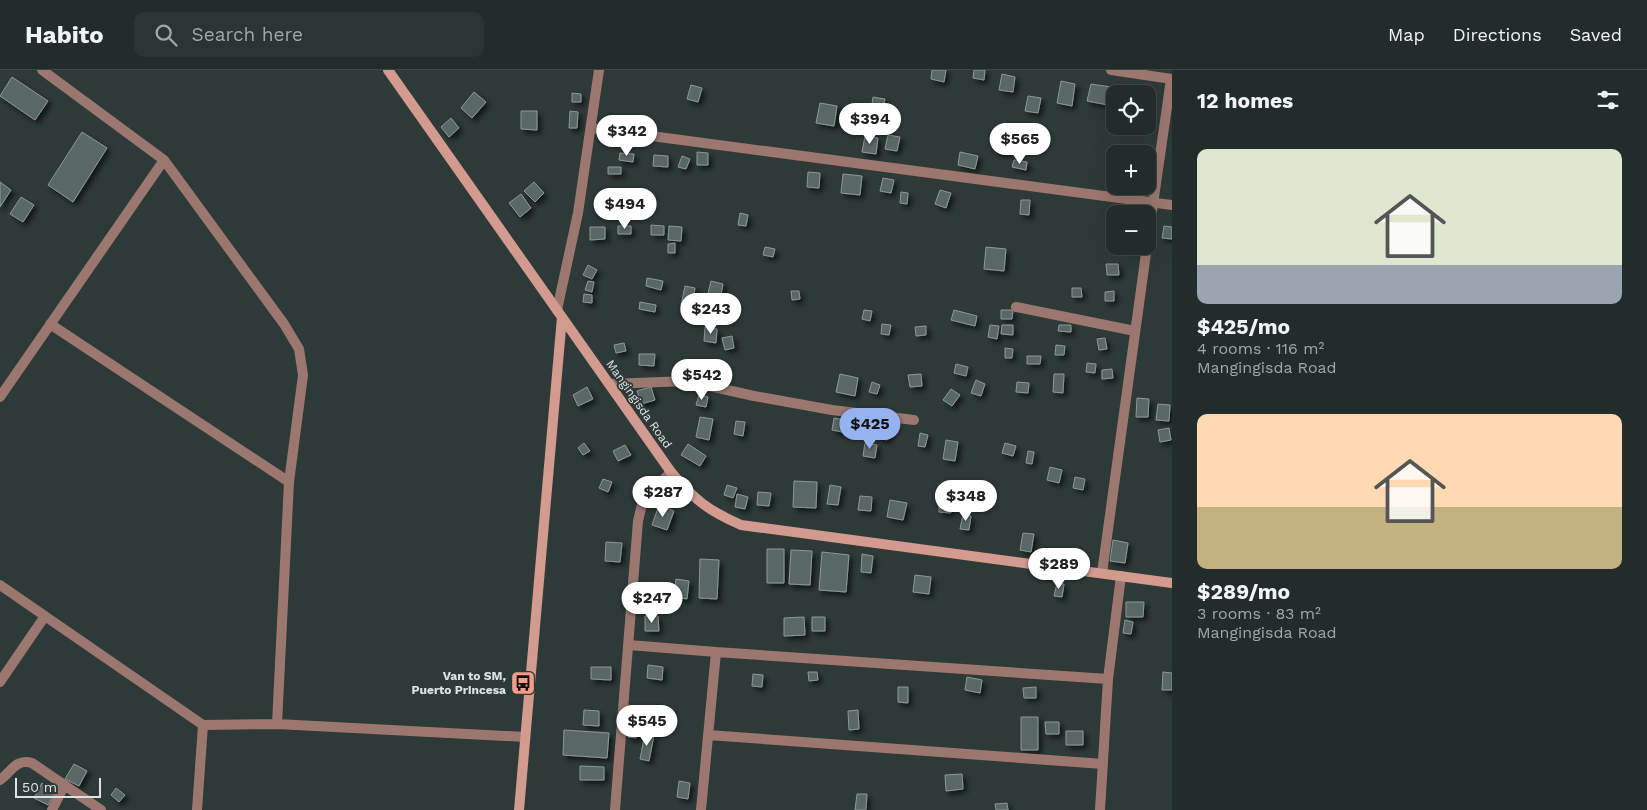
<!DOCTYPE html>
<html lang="en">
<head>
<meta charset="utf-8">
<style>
  :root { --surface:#222c2a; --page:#2a3432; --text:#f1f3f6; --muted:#a2a7a8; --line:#3f4847; --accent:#95b2f1 }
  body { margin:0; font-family:"Work Sans",sans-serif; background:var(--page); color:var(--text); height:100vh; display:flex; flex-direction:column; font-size:19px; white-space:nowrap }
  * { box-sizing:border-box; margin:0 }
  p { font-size:16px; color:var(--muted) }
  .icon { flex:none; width:28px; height:28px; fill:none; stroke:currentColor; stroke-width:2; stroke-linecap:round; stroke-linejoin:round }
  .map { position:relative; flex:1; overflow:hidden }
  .side { display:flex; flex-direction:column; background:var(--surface); width:475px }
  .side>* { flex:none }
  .fabs { position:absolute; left:1106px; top:15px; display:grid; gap:10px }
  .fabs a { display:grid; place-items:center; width:50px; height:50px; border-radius:10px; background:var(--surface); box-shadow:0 5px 20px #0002,0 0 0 1px var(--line); font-size:25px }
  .scale { position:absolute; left:15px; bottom:12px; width:86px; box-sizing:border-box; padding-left:5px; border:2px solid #dce3e2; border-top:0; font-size:14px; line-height:18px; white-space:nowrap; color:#dce3e2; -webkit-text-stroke:4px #2e3a38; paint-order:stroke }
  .price { position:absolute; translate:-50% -42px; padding:0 11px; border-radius:18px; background:#fff; color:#222; font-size:16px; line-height:32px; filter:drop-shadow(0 1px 2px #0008) }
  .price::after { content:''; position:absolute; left:50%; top:30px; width:15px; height:11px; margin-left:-8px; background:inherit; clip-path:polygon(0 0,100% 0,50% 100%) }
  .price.current { background:var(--accent); color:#111 }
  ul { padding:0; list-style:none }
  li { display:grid; align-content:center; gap:10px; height:265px; padding:0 25px }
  li span { display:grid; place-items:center; height:155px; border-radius:10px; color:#555 }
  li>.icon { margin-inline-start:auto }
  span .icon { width:90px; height:90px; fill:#fffc; stroke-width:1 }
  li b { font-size:21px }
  h2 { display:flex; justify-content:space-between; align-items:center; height:60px; padding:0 25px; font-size:21px }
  header { display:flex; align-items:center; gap:30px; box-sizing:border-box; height:70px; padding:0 25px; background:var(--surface); border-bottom:1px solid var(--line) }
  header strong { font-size:24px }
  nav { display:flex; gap:28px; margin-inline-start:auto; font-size:18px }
  .search { width:350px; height:45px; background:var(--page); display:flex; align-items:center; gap:12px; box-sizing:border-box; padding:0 18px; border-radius:10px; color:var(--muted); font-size:19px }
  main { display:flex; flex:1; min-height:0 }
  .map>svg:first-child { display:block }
  .building { fill:#5a6865; stroke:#8a9996; filter:url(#shadow) }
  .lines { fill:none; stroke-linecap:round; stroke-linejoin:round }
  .street { stroke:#9b7770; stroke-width:10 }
  .secondary { stroke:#d39b8f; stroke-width:10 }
  .labels { text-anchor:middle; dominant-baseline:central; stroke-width:4; stroke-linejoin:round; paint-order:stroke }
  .street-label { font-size:12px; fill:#dce3e2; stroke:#2e3a38 }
  .poi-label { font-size:12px; font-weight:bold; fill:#dce3e2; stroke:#2e3a38; text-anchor:end }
</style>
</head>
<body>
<header>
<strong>Habito</strong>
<div class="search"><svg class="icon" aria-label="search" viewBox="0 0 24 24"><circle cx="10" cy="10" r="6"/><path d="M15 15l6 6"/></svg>Search here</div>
<nav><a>Map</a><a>Directions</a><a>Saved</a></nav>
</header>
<main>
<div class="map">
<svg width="1172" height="740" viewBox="0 0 1172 740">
  <defs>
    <filter id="shadow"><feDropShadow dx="3.5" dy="3.5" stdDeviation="2.5" flood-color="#0009"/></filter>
  </defs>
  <rect width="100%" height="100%" fill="#2e3a38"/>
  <!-- building -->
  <path class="building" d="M932,0h14l-2,12 -13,-3z
    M974,0h11l-1,10 -11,-2z
    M1002,4l13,3 -2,15 -14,-2z
    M12,7l36,24 -13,19 -35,-24z
    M1061,11l14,3 -3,22 -15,-3z
    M1091,14l20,3 -3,18 -21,-4z
    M691,15l11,3 -4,14 -11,-3z
    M474,22l12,10 -14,16 -11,-10z
    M572,23l9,1v8h-9z
    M1028,26l13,2 -3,15 -13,-2z
    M873,27l12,2 -3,14 -11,-2z
    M820,33l17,3 -3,20 -18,-3z
    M521,41h16v19l-16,-1z
    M570,41l8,1 -1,16h-8z
    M451,48l8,10 -10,9 -8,-10z
    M82,62l25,16 -34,54 -25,-17z
    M999,63l9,2 -3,18 -9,-2z
    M888,65l12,2 -3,14 -12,-2z
    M865,66l13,2 -2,16 -14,-2z
    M697,82l11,1v12h-11z
    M960,82l18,4 -3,13 -17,-4z
    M620,83l14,1 -1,8 -14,-2z
    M654,85l14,1v11l-15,-1z
    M682,86l8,3 -4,10 -8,-2z
    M1014,90l13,2 -1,8 -14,-3z
    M608,97h13v7h-13z
    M808,102l12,1 -1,15 -12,-1z
    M843,104l19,2 -2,19 -19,-2z
    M883,108l11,2 -3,13 -11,-2z
    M0,112l11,8 -11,17z
    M534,112l10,11 -9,9 -11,-11z
    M940,120l11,3 -5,15 -11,-4z
    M901,122l7,1 -1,11 -7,-1z
    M521,124l10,14 -11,9 -11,-14z
    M598,126h18l1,14h-19z
    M21,127l13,8 -11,17 -13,-8z
    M1021,130h9l-1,15 -9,-1z
    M740,143l8,2 -2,11 -8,-1z
    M651,155l13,1v9h-13z
    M618,156h13v8h-13z
    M669,156l13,1 -1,14 -13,-1z
    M1164,156l8,1v12l-10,-1z
    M590,157h15v12l-15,1z
    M675,173v10h-7v-9z
    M765,177l10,2 -2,8 -10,-2z
    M986,177l20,2 -2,22 -20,-2z
    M1106,194h12l1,11h-12z
    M588,195l9,5 -5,9 -9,-4z
    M647,208l16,3 -2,9 -15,-4z
    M588,211l6,1 -2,10 -7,-2z
    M711,211l12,3 -2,11 -13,-2z
    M685,216l10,2 -2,13 -4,-1 -1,6 -7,-1z
    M1072,218h9l1,9h-10z
    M791,221h8l1,8 -8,1z
    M1114,221v10h-9v-9z
    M584,224l8,1v8l-9,-1z
    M640,232l16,3 -1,7 -16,-3z
    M706,233l13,2 -3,12 -12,-2z
    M864,240l8,1 -2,10 -8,-2z
    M954,240l23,6 -2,10 -24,-6z
    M1001,240h12l-1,9h-11z
    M882,254l9,1 -2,10 -8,-1z
    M990,255l9,1 -2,13 -9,-2z
    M1002,255h11v10l-12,-1z
    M1059,255h12v7l-13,-1z
    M926,256v9l-10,1 -1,-9z
    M705,257l12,2 -1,14 -12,-2z
    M732,266l2,12 -9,2 -3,-12z
    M1105,268l2,11 -8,1 -2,-11z
    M624,273l2,8 -10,2 -2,-8z
    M1056,275l9,1 -1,9h-9z
    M1005,278l8,1 -1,9h-7z
    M639,284h16l-1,12 -15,-1z
    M1027,286h14l-1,8h-13z
    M1087,293l9,1 -1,9 -9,-1z
    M719,294l8,4 -6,11 -8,-5z
    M956,294l12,3 -2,9 -12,-3z
    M1112,299l1,9 -11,1v-9z
    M840,304l18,4 -3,18 -19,-4z
    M921,304l1,12 -12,1 -2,-12z
    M1054,304h10l-1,19 -10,-1z
    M976,310l9,4 -4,12 -10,-3z
    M872,312l8,3 -3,9 -8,-2z
    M1017,312l12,1 -1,10 -12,-1z
    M587,317l6,12 -15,7 -5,-11z
    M651,317l4,13 -14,4 -4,-13z
    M951,319l9,6 -8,11 -9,-6z
    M699,325l9,2 -2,10 -10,-2z
    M1137,328l12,1 -1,18h-12z
    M1158,334l12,1 -1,16 -13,-1z
    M700,347l13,2 -4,21 -13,-3z
    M834,348l10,2 -2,12 -10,-2z
    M736,351l9,1 -2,14 -9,-2z
    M859,352h7v10h-8z
    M882,354l10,3 -5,13 -10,-3z
    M1169,358l2,12 -11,2 -2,-12z
    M920,363l8,2 -3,12 -7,-1z
    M946,370l12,2 -3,19 -12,-2z
    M584,373l6,8 -7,4 -5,-7z
    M865,373l12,2 -2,13 -12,-2z
    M1005,373l11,3 -3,10 -11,-3z
    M688,374l18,12 -6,10 -19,-11z
    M625,375l6,10 -13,6 -5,-10z
    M1028,381l6,1 -2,12 -6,-1z
    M1050,397l12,3 -3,13 -12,-3z
    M1075,407l10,2 -2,11 -10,-2z
    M603,409l9,3 -4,10 -9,-4z
    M794,411l23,1 -1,26 -23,-1z
    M727,415l10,3 -4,10 -9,-3z
    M830,415l11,2 -3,18 -11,-1z
    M758,422l13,1 -2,13 -12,-1z
    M737,424l11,3 -3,12 -10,-2z
    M860,426l12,1 -1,14 -13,-1z
    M939,428l13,1 -1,14 -12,-1z
    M890,430l17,3 -4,17 -16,-3z
    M659,435l15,6 -7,19 -15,-5z
    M963,444l8,2 -2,14 -9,-1z
    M1023,463l11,1 -3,18 -11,-2z
    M1113,470l15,3 -3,20 -15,-2z
    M606,472l16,1 -2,19 -15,-1z
    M767,479h17v34h-17z
    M791,480l21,1 -2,34 -21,-1z
    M822,482l27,3 -3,37 -27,-2z
    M862,484l11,2 -2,17 -10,-1z
    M700,489l19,1 -2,39 -18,-1z
    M915,505l16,2 -2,17 -16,-2z
    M676,509l13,2 -2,18 -13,-2z
    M1057,513l7,1 -2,13 -8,-1z
    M1126,532h18l-1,15h-17z
    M645,546h13l1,15h-14z
    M804,547l1,18 -21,1v-18z
    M812,547h13v14h-13z
    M1125,550l8,2 -2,12 -8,-1z
    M648,595l15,2 -1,13 -15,-2z
    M591,597h20v13l-20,-1z
    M808,602h9l1,8 -9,1z
    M1163,602l9,1v17h-10z
    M753,604l10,1 -1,12 -10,-1z
    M967,607l15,3 -2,13 -15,-3z
    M898,617h10v16l-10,-1z
    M1036,617v11h-12l-1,-10z
    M584,640l15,1v15l-16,-1z
    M858,640l1,19 -10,1 -1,-19z
    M1021,647h17v33h-17z
    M1045,652h14v12h-13z
    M629,653l9,1 -2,14 -8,-1z
    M564,660l45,3 -2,25 -44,-3z
    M1066,661h17v14h-17z
    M645,663l9,2 -5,26 -9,-2z
    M74,694l13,7 -8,15 -14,-7z
    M580,696l24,1v13h-24z
    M962,704l1,15 -17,2 -1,-16z
    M679,711l11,2 -2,16 -11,-2z
    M42,713l14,7 -8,15 -14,-7z
    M116,718l9,7 -6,7 -8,-7z
    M857,724h10l-1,16h-11z
    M1007,733l1,7h-12l-1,-6z"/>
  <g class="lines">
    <!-- street -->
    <path class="street" d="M42,0l122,90 120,164 15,25 4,26 -14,107 -12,242
      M1111,0l61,9
      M591,58l581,77
      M1148,169l23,-160
      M1016,237l119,24
      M557,240l21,-97 21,-143
      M50,254l239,158
      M609,314l78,-3 67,15 78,14 82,10
      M0,327l164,-237
      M1102,503l45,-327
      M0,515l203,140 74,-1 248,13
      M629,575l87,7 392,27
      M0,612l45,-66
      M708,665l395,29
      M0,710c10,-7 16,-22 32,-17l69,47
      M52,740l12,-24
      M197,740l6,-85
      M615,740l23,-289 5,-21 28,-28
      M701,740l15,-158
      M1100,740l8,-131 13,-103"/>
    <!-- secondary -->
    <path class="secondary" d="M388,0l283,402c22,27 38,39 70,53l431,58
      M519,740l43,-493"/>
  </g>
  <!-- icons -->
  <defs>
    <symbol id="bus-square" viewBox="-11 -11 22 22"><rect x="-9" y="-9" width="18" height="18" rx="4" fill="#f49d8b" stroke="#2e3a38"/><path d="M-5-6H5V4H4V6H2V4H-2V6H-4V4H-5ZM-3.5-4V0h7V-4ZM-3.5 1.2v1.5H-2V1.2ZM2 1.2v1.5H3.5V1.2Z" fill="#111"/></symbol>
  </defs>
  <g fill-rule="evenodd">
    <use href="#bus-square" x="509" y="599" width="28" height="28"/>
  </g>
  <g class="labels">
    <!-- street labels -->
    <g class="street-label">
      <text transform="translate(639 334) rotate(55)">Mangingisda Road</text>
    </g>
    <!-- poi labels -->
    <g class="poi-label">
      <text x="506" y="606">Van to SM,<tspan x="506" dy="14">Puerto Princesa</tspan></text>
    </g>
  </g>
</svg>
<div class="fabs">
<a><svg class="icon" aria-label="locate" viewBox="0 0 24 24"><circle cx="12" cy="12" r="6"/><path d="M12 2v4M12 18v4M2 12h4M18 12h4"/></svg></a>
<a>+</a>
<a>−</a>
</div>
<div class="scale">50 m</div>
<b class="price" style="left:870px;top:75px">$394</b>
<b class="price" style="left:627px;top:87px">$342</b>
<b class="price" style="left:1020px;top:95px">$565</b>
<b class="price" style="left:625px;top:160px">$494</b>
<b class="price" style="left:711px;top:265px">$243</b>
<b class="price" style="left:702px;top:331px">$542</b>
<b class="price current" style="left:870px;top:380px">$425</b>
<b class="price" style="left:663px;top:448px">$287</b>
<b class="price" style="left:966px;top:452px">$348</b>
<b class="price" style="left:1059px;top:520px">$289</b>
<b class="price" style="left:652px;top:554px">$247</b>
<b class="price" style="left:647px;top:677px">$545</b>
</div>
<section class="side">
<h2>12 homes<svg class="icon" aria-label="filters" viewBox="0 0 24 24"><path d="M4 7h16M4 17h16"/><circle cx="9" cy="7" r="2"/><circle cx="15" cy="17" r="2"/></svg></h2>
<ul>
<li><span style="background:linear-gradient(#dfe7d0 75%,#9aa5b1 0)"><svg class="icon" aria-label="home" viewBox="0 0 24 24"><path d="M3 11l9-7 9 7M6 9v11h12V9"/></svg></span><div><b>$425/mo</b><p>4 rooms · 116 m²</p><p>Mangingisda Road</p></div></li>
<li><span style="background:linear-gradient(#ffd9b3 60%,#c2b280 0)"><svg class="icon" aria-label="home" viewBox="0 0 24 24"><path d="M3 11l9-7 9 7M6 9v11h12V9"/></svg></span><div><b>$289/mo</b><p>3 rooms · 83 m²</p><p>Mangingisda Road</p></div></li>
</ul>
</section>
</main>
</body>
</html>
